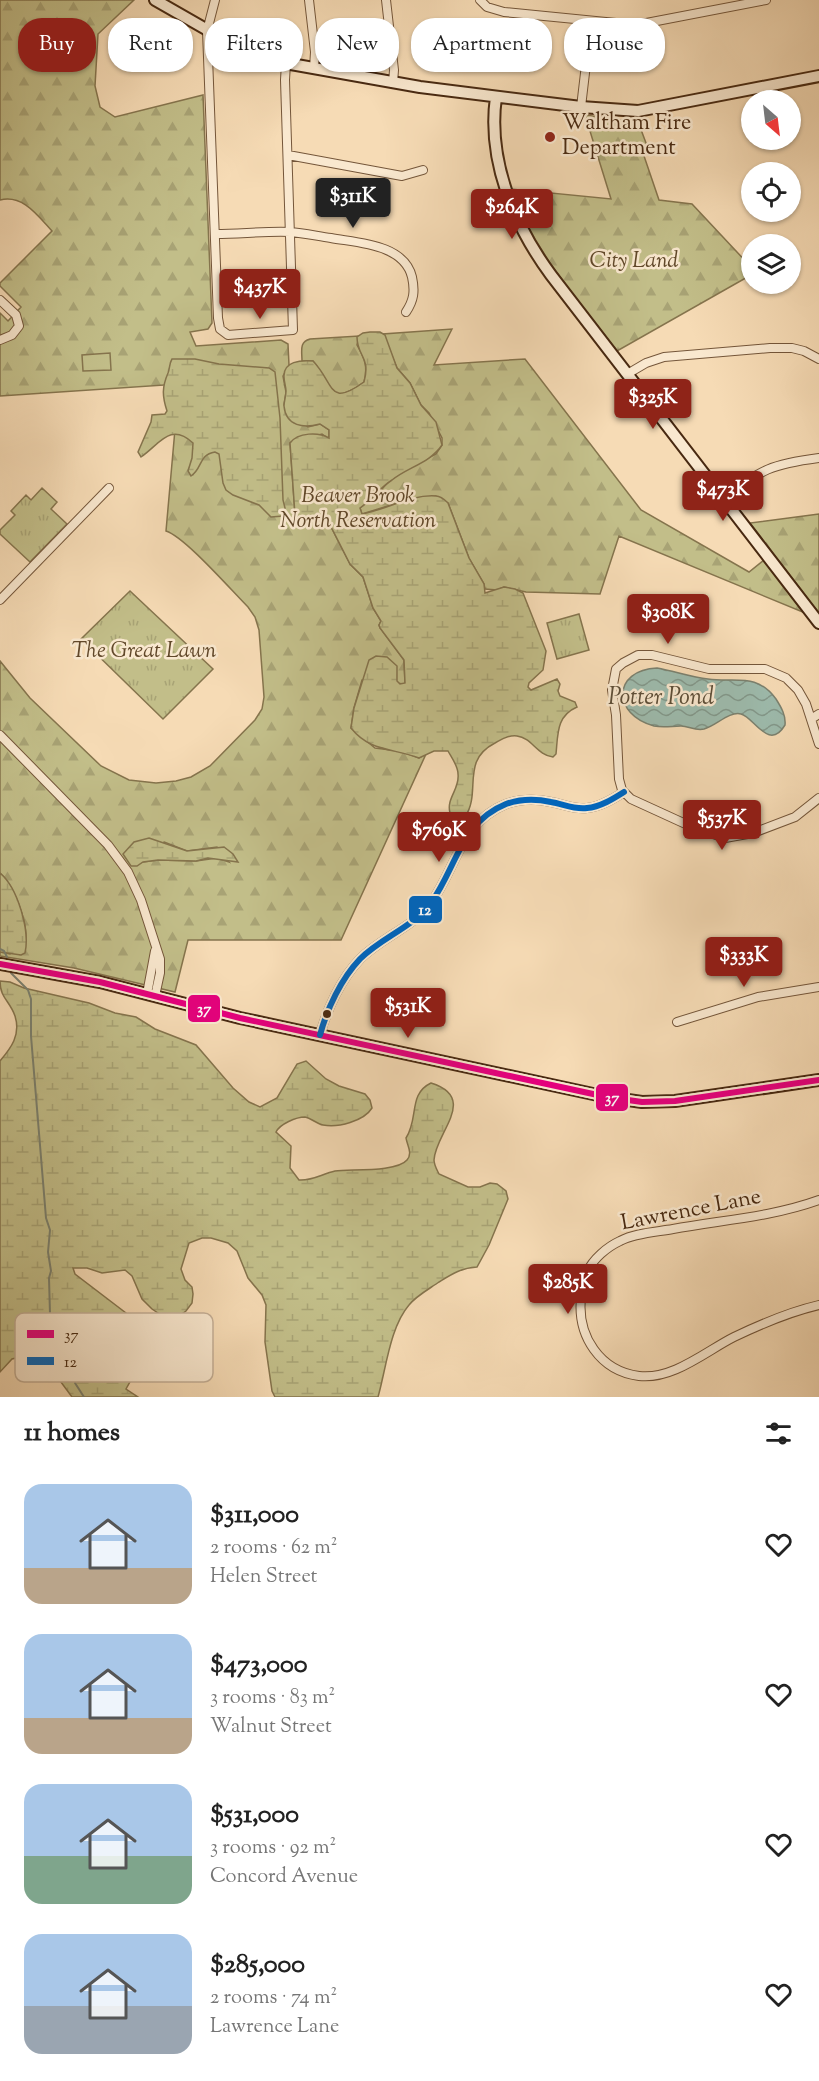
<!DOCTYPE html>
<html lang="en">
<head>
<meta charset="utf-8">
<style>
  :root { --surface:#fff; --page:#f6f6f6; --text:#222; --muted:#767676; --accent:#8f2418 }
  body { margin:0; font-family:"Sorts Mill Goudy",serif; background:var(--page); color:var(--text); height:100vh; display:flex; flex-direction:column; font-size:22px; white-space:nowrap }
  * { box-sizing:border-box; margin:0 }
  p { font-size:20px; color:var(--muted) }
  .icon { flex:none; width:33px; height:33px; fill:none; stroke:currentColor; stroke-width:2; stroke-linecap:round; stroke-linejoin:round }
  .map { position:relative; height:1397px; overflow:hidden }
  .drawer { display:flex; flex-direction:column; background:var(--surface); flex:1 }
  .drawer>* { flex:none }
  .hud { position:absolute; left:18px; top:18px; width:783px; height:54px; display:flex; gap:12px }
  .needle { width:39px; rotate:152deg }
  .controls { position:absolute; left:741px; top:90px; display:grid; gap:12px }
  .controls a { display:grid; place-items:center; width:60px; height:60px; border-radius:50%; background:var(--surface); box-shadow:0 2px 4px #0004; font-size:30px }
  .price { position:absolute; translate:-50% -51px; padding:0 14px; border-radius:6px; background:var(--accent); color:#fff; font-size:20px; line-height:39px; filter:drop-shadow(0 2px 3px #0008) }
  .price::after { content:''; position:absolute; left:50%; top:36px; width:18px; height:14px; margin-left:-9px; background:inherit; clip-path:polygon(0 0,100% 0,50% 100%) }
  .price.on { background:#222; color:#fff }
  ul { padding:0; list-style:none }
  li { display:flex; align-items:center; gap:18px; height:150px; padding:0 24px }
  li span { display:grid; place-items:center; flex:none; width:168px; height:120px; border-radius:18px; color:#555 }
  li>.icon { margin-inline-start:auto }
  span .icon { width:72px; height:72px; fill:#fffc; stroke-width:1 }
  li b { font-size:26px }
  h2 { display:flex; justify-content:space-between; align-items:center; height:72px; padding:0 24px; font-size:26px }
  .pill { padding:0 21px; border-radius:24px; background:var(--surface); box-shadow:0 2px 4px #0004; font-size:21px; line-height:54px }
  .pill.on { background:var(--accent); color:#fff }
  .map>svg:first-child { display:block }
  .grass { fill:url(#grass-tufts); stroke:#85744d; stroke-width:1.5 }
  .forest { fill:url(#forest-firs); stroke:#85744d; stroke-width:1.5; fill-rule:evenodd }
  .wetland { fill:url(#wetland-marsh); stroke:#85744d; stroke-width:1.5 }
  .pitch { fill:#c2be89; stroke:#85744d; stroke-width:1.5 }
  .water { fill:url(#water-waves); stroke:#7b816f; stroke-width:1.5 }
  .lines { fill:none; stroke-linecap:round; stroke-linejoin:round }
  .stream { stroke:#7b816f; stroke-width:2 }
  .street-casing { stroke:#74563a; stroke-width:10 }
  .secondary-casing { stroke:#482911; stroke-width:14 }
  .street { stroke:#f9e8cf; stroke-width:8 }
  .secondary { stroke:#f9e8cf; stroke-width:10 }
  .bus-1-casing { stroke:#f9e8cf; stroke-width:10 }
  .bus-2-casing { stroke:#f9e8cf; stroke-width:10 }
  .bus-1 { stroke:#e5007d; stroke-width:6 }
  .bus-2 { stroke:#0065bd; stroke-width:6 }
  .poi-dot { fill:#8f2418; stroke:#f9e8cf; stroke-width:2 }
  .bus-dot { fill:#482911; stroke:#f9e8cf; stroke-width:2 }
  .labels { text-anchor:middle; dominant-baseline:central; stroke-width:5; stroke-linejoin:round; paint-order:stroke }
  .poi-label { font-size:22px; fill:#482911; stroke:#f9e8cf; text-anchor:start }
  .park-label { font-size:22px; font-style:italic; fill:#604729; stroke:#f9e8cf }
  .street-label { font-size:22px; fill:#482911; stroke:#f9e8cf }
  .water-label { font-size:24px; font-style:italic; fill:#5d4e38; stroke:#f9e8cf }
  .key { fill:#f9e8cf; stroke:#c4af96; stroke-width:1.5 }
  .key-label { font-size:16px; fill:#482911 }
  .line-badge { stroke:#f9e8cf; stroke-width:2 }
  .badge-label { font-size:16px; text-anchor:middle; font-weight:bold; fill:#fff }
</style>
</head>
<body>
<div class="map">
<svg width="819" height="1397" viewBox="0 0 819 1397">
  <defs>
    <pattern id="grass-tufts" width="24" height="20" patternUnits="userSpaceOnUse" patternTransform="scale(1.5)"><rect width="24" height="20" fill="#c2be89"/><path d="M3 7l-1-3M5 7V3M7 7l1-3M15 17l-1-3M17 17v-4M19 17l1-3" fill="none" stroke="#a8a375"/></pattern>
    <pattern id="forest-firs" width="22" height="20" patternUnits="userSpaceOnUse" patternTransform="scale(1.5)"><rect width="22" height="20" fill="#c2be89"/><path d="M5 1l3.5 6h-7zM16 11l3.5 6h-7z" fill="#a8a375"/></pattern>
    <pattern id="wetland-marsh" width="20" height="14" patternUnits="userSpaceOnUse" patternTransform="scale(1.5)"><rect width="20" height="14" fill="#c2be89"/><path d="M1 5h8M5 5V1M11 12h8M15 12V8" fill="none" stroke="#a8a375"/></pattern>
    <pattern id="water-waves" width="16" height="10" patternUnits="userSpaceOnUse" patternTransform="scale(1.5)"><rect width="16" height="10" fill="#9dbbad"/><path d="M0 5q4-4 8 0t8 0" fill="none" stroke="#82988b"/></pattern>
  </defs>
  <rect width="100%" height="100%" fill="#f6dbb5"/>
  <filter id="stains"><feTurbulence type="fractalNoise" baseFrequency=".00333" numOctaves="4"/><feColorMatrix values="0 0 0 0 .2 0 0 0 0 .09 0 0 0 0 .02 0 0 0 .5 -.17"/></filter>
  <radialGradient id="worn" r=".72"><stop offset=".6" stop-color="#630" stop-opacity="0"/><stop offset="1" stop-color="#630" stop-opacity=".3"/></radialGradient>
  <!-- grass -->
  <path class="grass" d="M42,488l15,14 -6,7 16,15 -37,38 -30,-28v-4l15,-15 -4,-4 15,-16 5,5z
    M130,591l83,78 -50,50 -82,-80z
    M579,614l10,36 -32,9 -10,-36z"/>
  <!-- forest -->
  <path class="forest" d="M0,0h134l-36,34 -3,52 5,21 15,10 88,-22 9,228 -4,6 -18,3 6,14 85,-6 7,4 1,21 -6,11 3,16 -2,13 24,22 12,-3 9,6v9l-7,-5 -32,9 5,71 16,6 16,-1 23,45 13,13 10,31 8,13 -2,4 1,3 24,32 1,24 -43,-4 -8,28 -3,20 24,20 24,3 20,7 7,-4 -85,186h-153l-13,52 -101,-24 -74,-12v-4l10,2 16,-14c1,-19 -12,-55 -26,-67v-212l30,37 71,68 28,14 27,3 20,-2 15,-4 19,-11 45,-46 7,-11 2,-12 -5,-67 -4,-13 -7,-10c-17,-17 -63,-70 -82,-76l13,-147 -179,12v-83l8,8 13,-14 -21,-21v-3l52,-52c-14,-15 -29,-37 -52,-31zM164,842l23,9 30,-4 12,15 -12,-4 -21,3 -38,-1 -15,2z
    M585,115l44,6 8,-2 12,32 -6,2 16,47 33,4 59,63v8l-134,76c-40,-52 -83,-100 -106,-162l100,10z
    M452,329l-18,36 91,-6 116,151 108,62 15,-12 41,53 -186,-77 -19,58 -74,-2 -22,-5 -7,3 -12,-1 -1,-5 -15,-26 -21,-55 -12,-7 -29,4 -45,14 -2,-6 17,-13 11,-13 15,-11 33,-17 6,-9v-7l-13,-25 -8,-8 -11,-22 -13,-15 -14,-34z
    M359,336l-2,9c8,14 11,22 7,37l-10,7 -14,6c-12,-5 -18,-24 -27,-34h-11c0,-10 -3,-19 8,-22z
    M819,514v99l-69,-90z"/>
  <!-- wetland -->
  <path class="wetland" d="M370,332h10l5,3 12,33 13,15 11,22 15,17 6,23c-12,18 -34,22 -50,35 -11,7 -20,19 -32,28l2,6c24,-4 49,-20 74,-18 5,0 9,4 12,7l21,55 15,26 1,9 19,-6 11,2 8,4 23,58 -3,19 -14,13 -1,4 3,3 26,-11 3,5 -2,7 2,5 15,6 2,5c-21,9 -19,28 -21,47l-3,3c-16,-2 -21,-19 -36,-21 -8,-1 -15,3 -22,7 -35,18 -13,49 -30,74l-6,2 -9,-6c-4,-15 10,-24 8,-39 0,-8 -6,-16 -10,-23h-14l-15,7c-26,-10 -49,-6 -68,-30l3,-20 15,-48 7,-4 11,1 10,9v15l3,3 5,-1 -1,-23 -24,-32 -1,-3 2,-4 -8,-13 -10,-31 -13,-13 -23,-45h-28l-4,-4 -5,-72c8,-11 29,-11 39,-5v-8l-9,-6c-16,4 -34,3 -36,-18 0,-5 2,-10 2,-15 0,-4 -2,-9 -2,-14 -1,-16 17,-17 29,-16 22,23 15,47 51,21 7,-26 -7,-25 -7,-45l6,-4z
    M172,359h23l24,5 50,4 6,4 5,46 3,82 2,8 -2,8 -12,1 -12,-12 -26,-10 -7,-5 -3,-7 -4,-29 -4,-2c-17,3 -12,16 -24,24l-3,-5 4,-13 1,-15c-23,-21 -33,1 -52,14l-3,-5 13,-30 1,-7 13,-1 2,-3c-5,-15 -5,-24 1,-38 2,-5 1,-9 4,-14z
    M149,838l38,13 37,-4 9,7 5,8 -30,-4 -12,3 -38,-1 -15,2 -6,4h-6l-8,-12 11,-12z
    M0,873c18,15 30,58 25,80l-4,2 -21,-3z
    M0,981l10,1 14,6 65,15 26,10 21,4 19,12 41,16 37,43 16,14 11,5 17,-9 20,-34 9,-3 20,18 13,7 26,8 5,6 2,8c-8,13 -34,20 -49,17 -6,-1 -12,-7 -18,-8 -9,0 -25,7 -29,15l15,14 -1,22 9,12c13,1 23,-6 36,-9 17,-2 62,1 72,-11 6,-7 0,-15 -1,-22 13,-20 2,-44 25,-55 48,15 4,50 3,77 0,5 3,10 5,14l29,13h12l10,-4 7,1 9,7 2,8 -19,46 -12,22c-16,1 -25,7 -38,15 -10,7 -23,14 -30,23 -19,22 -23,64 -31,92h-103l-3,-6 -7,-49 1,-37 -4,-10 -14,-17 -11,-27 -9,-8 -17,-5h-9l-13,5 -8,26 4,11 7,7 1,7 -1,9 -6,8 -7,5 -18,-1 -9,-6 -10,-10 -10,-23 -7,-6 -23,3 -15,-5h-14l2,6 51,39 13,14 3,10 -2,27 -14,25 12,8h-66l-14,-19 -34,-22 -12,3 -12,13v-311c11,-13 21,-26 15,-45 -5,-15 -15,-18 -15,-35z"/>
  <!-- pitch -->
  <path class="pitch" d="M110,353l1,17 -28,1 -1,-16z"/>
  <!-- water -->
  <path class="water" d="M657,668c17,3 34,9 51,11 28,4 48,-7 68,20 5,8 10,16 9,26 -16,27 -31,-8 -44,-11 -12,-3 -25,12 -37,15 -9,2 -15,-3 -23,-3 -9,0 -17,2 -27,0 -42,-11 -42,-56 3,-58z"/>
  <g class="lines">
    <!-- stream -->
    <path class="stream" d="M0,949l4,2 3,6
      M11,973l17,17 3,9v37l15,182 4,12 -2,22 3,19 -2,7 1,36 12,13 5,13 2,18 9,14 -3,11 9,14"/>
    <defs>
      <path id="street" d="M215,0l-8,31 11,287 2,11 8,6 65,-5 -8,-250 1,-17
        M309,0l6,52 -1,16
        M386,0l8,70 -1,13
        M480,0l7,7 17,5 132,13 130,-25
        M581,107l10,-85
        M288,155l114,21 21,-6
        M216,234c24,0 49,-3 74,-2 13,1 27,4 41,6 27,5 73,6 81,39 3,14 2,23 -6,35
        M0,300l16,15 3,11 -7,9 -12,5
        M629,373l17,-10 18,-6 106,-9h22l12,3 15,8
        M724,499c36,-30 49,-35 95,-41
        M0,600l109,-112
        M811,719l8,-5
        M0,735l108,110 20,27 13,28 19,59v14l-5,23
        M819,744l-13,-40 -8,-14 -12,-12 -21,-9h-56l-57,-14h-14l-15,8 -7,6 -4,21 4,25 3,64 3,11 9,9 59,27 35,12 28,-5 42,-16 24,-19
        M147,994l8,-43
        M677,1022l81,-25 61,-10
        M320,1035c7,-26 21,-56 40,-76 22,-22 52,-31 71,-56 26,-37 30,-81 75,-99 14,-5 31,-5 45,-2 12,2 24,8 36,6 13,-1 26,-9 37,-16
        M819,1200c-47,17 -97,20 -146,29 -17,3 -38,4 -53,12 -13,6 -27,18 -33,31 -4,7 -5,17 -6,26 -4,38 19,73 58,78 34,4 67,-25 95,-39 27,-13 55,-25 85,-32"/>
      <path id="secondary" d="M155,0l84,48 35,13 146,26 161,20 57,4 181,-35
        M496,97c-9,63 18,128 55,178l268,348
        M0,964l100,18 140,36 367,79 35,5 33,-1 144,-21"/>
    </defs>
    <!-- street casing -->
    <use href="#street" class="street-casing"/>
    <!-- secondary casing -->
    <use href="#secondary" class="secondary-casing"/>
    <!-- street -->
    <use href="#street" class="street"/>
    <!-- secondary -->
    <use href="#secondary" class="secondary"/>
    <defs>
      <path id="bus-1" d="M0,964l100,18 140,36 367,79 35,5 33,-1 144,-21"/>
      <path id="bus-2" d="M320,1035c7,-26 21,-56 40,-76 22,-22 52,-31 71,-56 26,-37 30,-81 75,-99 14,-5 31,-5 45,-2 12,2 24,8 36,6 13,-1 26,-9 37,-16"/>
    </defs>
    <!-- bus-1 casing -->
    <use href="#bus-1" class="bus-1-casing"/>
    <!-- bus-2 casing -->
    <use href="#bus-2" class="bus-2-casing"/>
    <!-- bus-1 -->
    <use href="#bus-1" class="bus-1"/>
    <!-- bus-2 -->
    <use href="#bus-2" class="bus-2"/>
  </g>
  <!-- markers -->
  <circle class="poi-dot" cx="550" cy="137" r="6"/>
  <circle class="bus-dot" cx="327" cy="1014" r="5"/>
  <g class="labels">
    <!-- poi labels -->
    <g class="poi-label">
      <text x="562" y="124">Waltham Fire<tspan x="562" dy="25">Department</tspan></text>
    </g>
    <!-- park labels -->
    <g class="park-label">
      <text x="634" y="262">City Land</text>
      <text x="358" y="497">Beaver Brook<tspan x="358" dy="25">North Reservation</tspan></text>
      <text x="144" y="652">The Great Lawn</text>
    </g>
    <!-- street labels -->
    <g class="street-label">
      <text transform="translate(691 1211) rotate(-11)">Lawrence Lane</text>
    </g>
    <!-- water labels -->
    <g class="water-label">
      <text x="661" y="698">Potter Pond</text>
    </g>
  </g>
  <!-- legend -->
  <rect x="15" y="1313" width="198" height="69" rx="9" class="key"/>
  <rect x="27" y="1330" width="27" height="8" fill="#e5007d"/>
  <rect x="27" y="1357" width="27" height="8" fill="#0065bd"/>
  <g class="key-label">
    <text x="64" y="1340">37</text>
    <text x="64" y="1367">12</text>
  </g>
  <g class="line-badge">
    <rect x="408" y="895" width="35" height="29" rx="6" fill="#0065bd"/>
    <rect x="187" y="994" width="34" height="29" rx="6" fill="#e5007d"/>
    <rect x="595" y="1083" width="34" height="29" rx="6" fill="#e5007d"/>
  </g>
  <g class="badge-label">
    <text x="425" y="915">12</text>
    <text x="204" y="1014">37</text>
    <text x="612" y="1103">37</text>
  </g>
  <rect width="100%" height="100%" filter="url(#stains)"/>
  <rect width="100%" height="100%" fill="url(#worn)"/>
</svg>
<div class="controls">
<a><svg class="needle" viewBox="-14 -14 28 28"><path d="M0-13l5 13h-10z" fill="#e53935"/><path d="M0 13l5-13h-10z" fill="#767676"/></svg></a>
<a><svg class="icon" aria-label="locate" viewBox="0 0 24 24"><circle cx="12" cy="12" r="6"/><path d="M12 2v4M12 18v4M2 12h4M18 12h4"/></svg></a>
<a><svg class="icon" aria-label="layers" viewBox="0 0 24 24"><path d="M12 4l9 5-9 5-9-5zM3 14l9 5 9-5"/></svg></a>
</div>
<b class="price on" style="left:353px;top:229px">$311K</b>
<b class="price" style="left:512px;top:240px">$264K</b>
<b class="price" style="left:260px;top:320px">$437K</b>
<b class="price" style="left:653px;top:430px">$325K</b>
<b class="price" style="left:723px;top:522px">$473K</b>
<b class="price" style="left:668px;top:645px">$308K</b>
<b class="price" style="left:722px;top:851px">$537K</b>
<b class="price" style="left:439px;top:863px">$769K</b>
<b class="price" style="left:744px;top:988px">$333K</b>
<b class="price" style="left:408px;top:1039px">$531K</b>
<b class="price" style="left:568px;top:1315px">$285K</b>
<div class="hud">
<a class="pill on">Buy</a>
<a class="pill">Rent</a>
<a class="pill">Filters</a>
<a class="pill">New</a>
<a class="pill">Apartment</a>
<a class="pill">House</a>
</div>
</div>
<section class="drawer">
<h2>11 homes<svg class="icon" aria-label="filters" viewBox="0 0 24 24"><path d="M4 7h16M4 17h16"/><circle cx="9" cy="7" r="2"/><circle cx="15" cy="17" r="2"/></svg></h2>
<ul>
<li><span style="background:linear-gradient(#a9c7e8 70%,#b9a48a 0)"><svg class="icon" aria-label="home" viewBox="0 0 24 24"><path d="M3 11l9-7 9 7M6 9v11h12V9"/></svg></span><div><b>$311,000</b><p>2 rooms · 62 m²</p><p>Helen Street</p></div><svg class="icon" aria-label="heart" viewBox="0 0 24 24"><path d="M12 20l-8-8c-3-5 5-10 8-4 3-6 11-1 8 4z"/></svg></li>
<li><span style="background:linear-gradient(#a9c7e8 70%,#b9a48a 0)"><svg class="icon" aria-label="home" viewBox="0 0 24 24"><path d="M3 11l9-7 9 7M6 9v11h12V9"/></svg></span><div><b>$473,000</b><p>3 rooms · 83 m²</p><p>Walnut Street</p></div><svg class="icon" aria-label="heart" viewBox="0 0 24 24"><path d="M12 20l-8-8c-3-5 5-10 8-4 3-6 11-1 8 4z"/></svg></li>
<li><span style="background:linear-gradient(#a9c7e8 60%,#7fa58c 0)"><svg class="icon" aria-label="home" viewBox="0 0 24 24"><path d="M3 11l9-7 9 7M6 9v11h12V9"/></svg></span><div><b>$531,000</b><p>3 rooms · 92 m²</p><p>Concord Avenue</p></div><svg class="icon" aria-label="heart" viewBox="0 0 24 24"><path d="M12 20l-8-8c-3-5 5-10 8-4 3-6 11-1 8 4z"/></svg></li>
<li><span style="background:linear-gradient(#a9c7e8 60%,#9aa5b1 0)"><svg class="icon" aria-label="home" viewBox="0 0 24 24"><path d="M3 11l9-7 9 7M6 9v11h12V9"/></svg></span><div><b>$285,000</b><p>2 rooms · 74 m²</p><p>Lawrence Lane</p></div><svg class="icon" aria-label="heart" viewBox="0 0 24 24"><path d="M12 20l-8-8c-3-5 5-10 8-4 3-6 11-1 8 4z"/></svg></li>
</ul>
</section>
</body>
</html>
